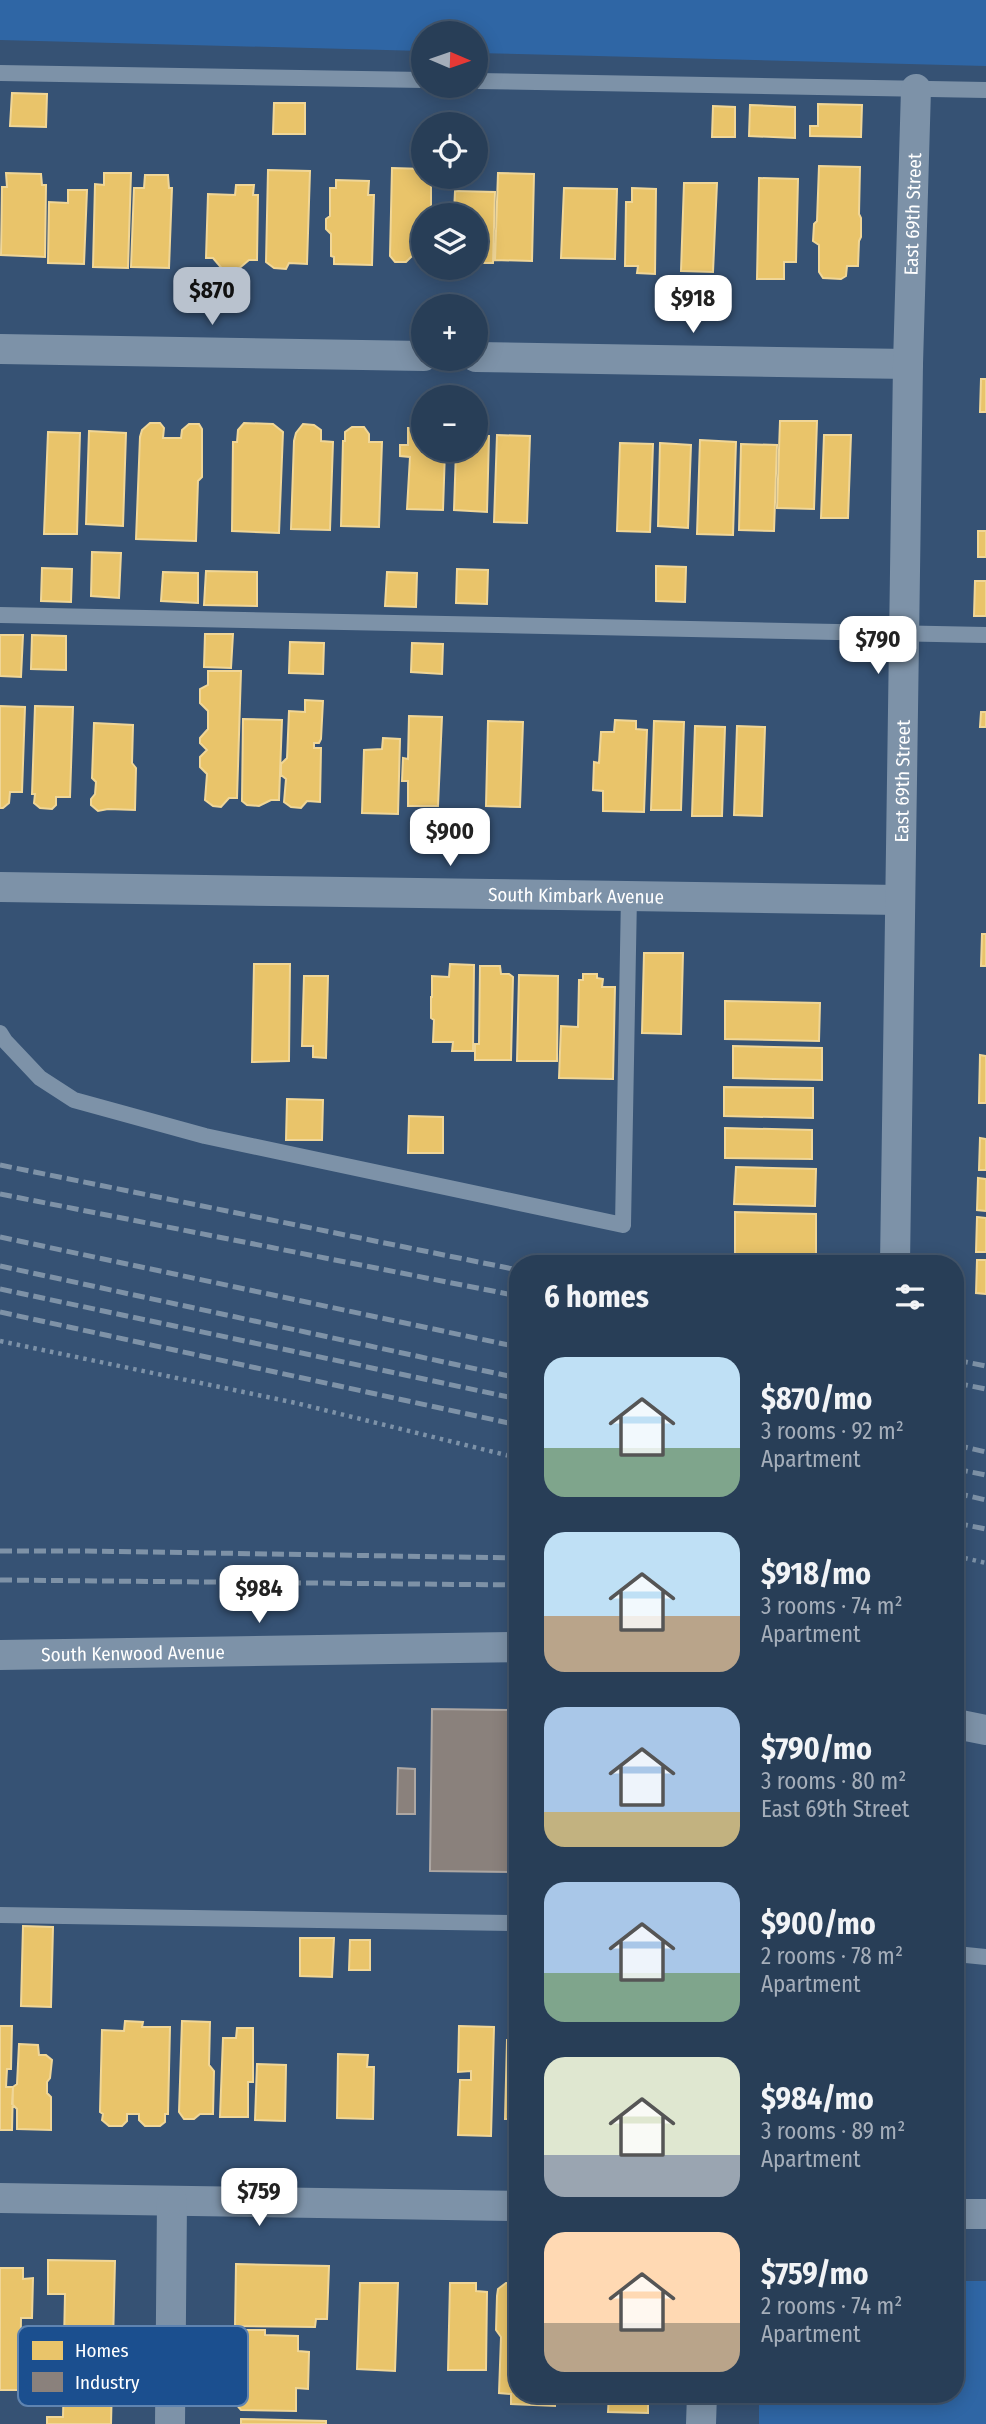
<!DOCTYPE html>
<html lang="en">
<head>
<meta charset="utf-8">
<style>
  :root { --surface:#283e57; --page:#344961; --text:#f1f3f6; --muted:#a5aeba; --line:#44576d; --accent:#b9c2ce }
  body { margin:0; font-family:"Fira Sans Condensed",sans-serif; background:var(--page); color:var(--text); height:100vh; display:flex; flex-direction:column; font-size:26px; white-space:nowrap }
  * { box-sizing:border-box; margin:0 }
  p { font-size:23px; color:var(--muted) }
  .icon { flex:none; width:38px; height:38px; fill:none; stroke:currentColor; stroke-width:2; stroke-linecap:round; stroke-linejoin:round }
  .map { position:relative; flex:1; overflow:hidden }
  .details { position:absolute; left:509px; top:1255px; width:455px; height:1148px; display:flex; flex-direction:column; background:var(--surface); border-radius:28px; box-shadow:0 4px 18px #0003,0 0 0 2px var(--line) }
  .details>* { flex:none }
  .needle { width:46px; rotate:92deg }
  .controls { position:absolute; left:411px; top:21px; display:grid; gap:14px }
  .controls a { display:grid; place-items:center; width:77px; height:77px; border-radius:50%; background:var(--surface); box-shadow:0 4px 18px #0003,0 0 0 2px var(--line); font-size:35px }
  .price { position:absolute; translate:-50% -60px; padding:0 16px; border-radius:14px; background:#fff; color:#222; font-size:23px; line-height:46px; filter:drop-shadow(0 2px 4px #0008) }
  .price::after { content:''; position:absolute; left:50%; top:42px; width:21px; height:16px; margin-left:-10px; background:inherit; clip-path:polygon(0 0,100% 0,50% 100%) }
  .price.on { background:var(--accent); color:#111 }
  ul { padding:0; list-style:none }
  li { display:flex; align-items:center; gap:21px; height:175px; padding:0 35px }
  li span { display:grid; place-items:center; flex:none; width:196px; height:140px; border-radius:21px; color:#555 }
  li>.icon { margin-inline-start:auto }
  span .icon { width:84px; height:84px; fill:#fffc; stroke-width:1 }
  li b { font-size:30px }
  h2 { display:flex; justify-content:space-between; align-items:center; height:84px; padding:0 35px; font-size:30px }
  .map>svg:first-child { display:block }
  .green { fill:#2f66a5 }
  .homes { fill:#e9c46a; stroke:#f0d697; stroke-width:2 }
  .industry { fill:#8a817c; stroke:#ada7a3; stroke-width:2 }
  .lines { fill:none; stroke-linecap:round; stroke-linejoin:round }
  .path { stroke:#7d92a8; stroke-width:4.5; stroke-dasharray:3.5 5; stroke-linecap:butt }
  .service { stroke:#7d92a8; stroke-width:16 }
  .minor { stroke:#7d92a8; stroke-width:30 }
  .rail { stroke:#7e92a7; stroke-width:5; stroke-dasharray:12 5; stroke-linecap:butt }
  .labels { text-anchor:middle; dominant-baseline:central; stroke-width:7; stroke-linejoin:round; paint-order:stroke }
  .street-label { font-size:19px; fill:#fff; stroke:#1b4f8f }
  .key { fill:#1b4f8f; stroke:#5f84b1; stroke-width:2 }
  .key-label { font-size:19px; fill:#fff }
</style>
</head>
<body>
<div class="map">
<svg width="986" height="2424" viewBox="0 0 986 2424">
  <rect width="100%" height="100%" fill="#365274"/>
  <!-- green -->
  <path class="green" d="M0,0h986v66l-510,-13v-20h-52l-1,18 -423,-11z
    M956,2281h30v143h-227v-30h197z"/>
  <!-- homes -->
  <path class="homes" d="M12,93l35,1 -1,33 -36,-1z
    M274,103h31v31h-32z
    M818,104l44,1 -1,32 -51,-1v-10h8z
    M750,105l45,2v31l-46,-2z
    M713,106l22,1v30h-23z
    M819,166l41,1 -1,47 2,4v19l-2,4 -1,25h-11l-1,10 -5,3 -18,-1 -4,-6v-27l-6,-4 1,-17 3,-3z
    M392,168l32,1v8h7v38h-7v42l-12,-1 -6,6h-11l-5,-6z
    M268,170l42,1 -3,93 -18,-1 -3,6 -12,-1 -8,-6z
    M6,173l35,1 1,11h4l-1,72 -44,-2 1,-68h5z
    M104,173h27l-3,95 -35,-1 2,-83 9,1z
    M498,173l36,1 -2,87 -37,-1z
    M145,175h23l1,13h3l-3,80 -38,-1 3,-79h10z
    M759,178l39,1 -2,83h-12v17h-27z
    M336,180l33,1 -1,14h6l-2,70 -38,-1v-7l-3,-1v-22l-5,-5v-10l4,-3v-28h6z
    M684,183h33l-4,89 -32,-1z
    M236,185h18l-1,10h5l-1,65h-8l-13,11h-12l-11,-13h-7l2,-64 27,1z
    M564,188l53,1 -2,70 -54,-1z
    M632,188l24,1 -1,85 -18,-1 1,-7h-13l1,-64h6z
    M68,190h19l-3,74 -36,-1 1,-61 19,1z
    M455,191l40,1 -2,71h-17v-48h-26v-2h4z
    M981,379h5v33h-6z
    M780,421h37l-3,88 -37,-1z
    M150,423h10l4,5 -1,10h18l1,-8 7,-6h10l3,5v48l-4,4 -2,60 -60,-2 4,-102 2,-7z
    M244,423l29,1 10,8 -4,101 -47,-2 1,-89h4l1,-12z
    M303,424l11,1 7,5v11l12,1 -3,88 -39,-1 3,-88 2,-8z
    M352,427h12l5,7v8h13l-3,85 -38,-1 2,-85h2v-9z
    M408,428l16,1v21h21l-2,60 -36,-1 3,-52 -10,-1v-11h8z
    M89,431l37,2 -3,93 -37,-2z
    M48,432l32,1 -3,101h-33z
    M497,435l33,1 -3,87 -33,-1z
    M824,435h27l-3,83h-27z
    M476,436h13l-2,76 -33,-2 2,-60h20z
    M700,440l36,2 -3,93 -36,-1z
    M620,443l33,1 -3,88 -33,-1z
    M660,443l31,2 -3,83 -30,-2z
    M741,444l36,1 -3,86 -35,-1z
    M978,531h8v26h-8z
    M92,552l29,1 -2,45 -28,-2z
    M656,566l30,1 -1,35 -29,-1z
    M42,568l30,1 -1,33 -30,-1z
    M457,569l31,1 -1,34 -31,-1z
    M206,571l51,1v34l-53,-1z
    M163,572l35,1v30l-37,-2z
    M387,572l30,1 -1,34 -31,-1z
    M975,581h11v35h-12z
    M205,634h28l-2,34 -27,-1z
    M0,635h23l-2,42 -21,-1z
    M32,635l34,1v34l-35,-1z
    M290,642l34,1 -1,31 -34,-1z
    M412,643l31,1 -1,30 -31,-2z
    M208,671h33l-4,127h-8l-8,9 -8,-1 -8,-6 2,-26 -7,-7v-10l7,-7 -7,-7v-5l8,-9v-18l-8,-8v-14l8,-4z
    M305,700l18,1 -2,38 -2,4h-5v5h7l-1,54 -13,-1 -6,7 -10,-1 -7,-5 2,-23 -5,-4v-11l6,-6 2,-47 16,1z
    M0,706l25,1 -3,85h-12l-1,11 -6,5h-3z
    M35,706l38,1 -3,90h-14v8l-4,4 -12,-1 -6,-5 1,-9h-3z
    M981,712h5v15h-6z
    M409,716l33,1 -4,89h-30v-25h-6l1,-23 5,1z
    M243,719l39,1 -3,80h-8l-12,6 -12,-1 -5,-4z
    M615,720l21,1v8l11,1 -3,82 -41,-1v-20l-10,-1 1,-28 5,1 2,-31h13z
    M488,721l35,1 -3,85 -34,-1z
    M654,721l30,1 -3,88h-30z
    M94,723l39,2 -1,38 4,5 -1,42 -27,-1 -10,2 -7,-6v-6l4,-5 1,-12 -4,-4z
    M695,726l30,1 -3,89h-30z
    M737,726l28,1 -3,89 -28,-1z
    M383,738l17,1 -2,75 -36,-1 2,-63 18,-1z
    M982,934h4v32h-5z
    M644,953h39l-2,81 -39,-1z
    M254,964h36l-1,97 -37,1z
    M450,964l24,1 -1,86h-21l1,-9h-20l1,-22 -3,-2v-21h1v-21l17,1z
    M480,966h20l1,8h8l4,3 -2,83h-36v-16h4z
    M583,974h14v4l6,1 -1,8h13l-2,92 -54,-1 2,-52 17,1 1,-47h4z
    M519,975l39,1 -1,85h-40z
    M304,976h24l-2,82 -13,-1v-11h-11z
    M725,1001l95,2 -1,38 -94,-2z
    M733,1046l89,2v32l-89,-2z
    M980,1055l6,1v47h-7z
    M724,1087l89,1v30l-89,-2z
    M287,1099l36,1 -1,40h-36z
    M409,1116l34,1v36h-35z
    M725,1128l87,2v29l-87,-1z
    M980,1138l6,1v31h-7z
    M736,1167l80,2 -1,37 -81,-2z
    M978,1178l8,1v32l-9,-1z
    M735,1212l81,2v43l-81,-2z
    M977,1217l9,1v34h-10z
    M977,1260h9v34l-10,-1z
    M23,1926l30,1 -2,80 -30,-1z
    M300,1938h34l-2,39 -32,-1z
    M510,1938h8v34h-8z
    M350,1940h20v30h-21z
    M125,2021l18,1 -1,5h28l-2,87h-3v8l-5,4h-15l-6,-6v-6h-12v7l-5,5h-13l-7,-6 1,-6 -3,-2 2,-82 22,1z
    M182,2021l28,1 -1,43 5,6 -1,43h-13l-6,5h-10l-5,-7z
    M0,2026h12l-1,43h-4l-1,18h7l-1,43h-12z
    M459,2026l35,1 -3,109 -33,-1 2,-55h11v-9l-13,1z
    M237,2028h16v54h-5v35h-28l3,-79h13z
    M507,2040l11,1v78h-13z
    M19,2044l19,1 1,10h7l6,5 -2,18 -3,4v11l4,4v33l-34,-1v-20l-5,-5 1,-17 4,-3z
    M338,2054l30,1 -1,12h7l-1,52 -36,-1z
    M257,2064l29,1 -1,56 -30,-1z
    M48,2260l67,1 -4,163h-64v-7h16l1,-45h-10l1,-31h9l1,-47h-17z
    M236,2264l93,2 -2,53h-11l-1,8 -80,-1z
    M0,2268h23v11l10,-1 -1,40h-11l-1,72h-20z
    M360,2283h38l-3,88 -38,-2z
    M450,2283h26v8l11,1 -1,78h-38z
    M506,2283h12v111h47l-10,1v11l-44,-2v-10l-12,-1 2,-56 -5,-7 1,-34 1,-7z
    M241,2330h24v5l33,1v15l11,1 -1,37 -12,-1v23l-55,-1 -6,-7 1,-10 4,-3 1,-42 -4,-2v-13z
    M609,2394h39v19l-40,-1z
    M241,2419l85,2v3h-85z"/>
  <!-- industry -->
  <path class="industry" d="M432,1709l86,1v162l-88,-1z
    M398,1768l17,1v45h-18z"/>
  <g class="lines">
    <!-- path -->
    <path class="path" d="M0,1341l296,62 222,55
      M956,1556l30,7"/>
    <!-- service -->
    <path class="service" d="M0,73l424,7
      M476,81l510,9
      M0,615l986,20
      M0,1033l5,8 35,37 34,22 131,36 418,89 6,-329
      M0,1915l518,8
      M956,1954l30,3"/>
    <!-- minor -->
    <g class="minor">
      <path d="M0,349l424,7"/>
      <path d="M476,357l432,7"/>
      <path id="s1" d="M0,887l900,13"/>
      <path id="s2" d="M895,1264l13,-900 8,-275"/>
      <path id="s3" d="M0,1655l518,-8"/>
      <path d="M956,1724l30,6"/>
      <path d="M0,2198l518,8"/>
      <path d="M956,2214h30"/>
      <path d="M170,2424l2,-223"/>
      <path d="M701,2424l1,-30"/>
    </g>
    <!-- rail -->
    <path class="rail" d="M0,1165l518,105
      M0,1194l518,102
      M0,1237l518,110
      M0,1266l518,112
      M0,1289l518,110
      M0,1312l518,113
      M956,1360l30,6
      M956,1383l30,6
      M956,1445l30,7
      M956,1469l30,6
      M956,1493l30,7
      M956,1523l30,6
      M0,1551h87l431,7
      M0,1580l518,5"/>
  </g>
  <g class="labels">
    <!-- street labels -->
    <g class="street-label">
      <text stroke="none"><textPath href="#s2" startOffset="1050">East 69th Street</textPath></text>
      <text stroke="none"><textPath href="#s2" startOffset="483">East 69th Street</textPath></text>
      <text stroke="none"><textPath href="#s1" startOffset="576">South Kimbark Avenue</textPath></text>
      <text stroke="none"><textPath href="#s3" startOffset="133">South Kenwood Avenue</textPath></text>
    </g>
  </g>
  <!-- legend -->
  <rect x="18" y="2326" width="230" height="80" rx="10" class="key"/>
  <rect x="32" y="2341" width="31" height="19" fill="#e9c46a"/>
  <rect x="32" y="2372" width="31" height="20" fill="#8a817c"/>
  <g class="key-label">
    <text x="75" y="2357">Homes</text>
    <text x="75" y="2389">Industry</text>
  </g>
</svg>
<div class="controls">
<a><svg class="needle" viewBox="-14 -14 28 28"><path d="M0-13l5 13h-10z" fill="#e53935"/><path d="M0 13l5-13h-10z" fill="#a5aeba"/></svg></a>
<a><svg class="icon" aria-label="locate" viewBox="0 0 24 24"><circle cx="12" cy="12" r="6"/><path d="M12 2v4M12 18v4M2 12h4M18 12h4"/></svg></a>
<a><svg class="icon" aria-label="layers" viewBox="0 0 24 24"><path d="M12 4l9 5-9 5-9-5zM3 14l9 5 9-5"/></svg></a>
<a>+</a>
<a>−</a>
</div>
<b class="price on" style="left:212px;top:327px">$870</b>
<b class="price" style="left:693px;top:335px">$918</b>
<b class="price" style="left:878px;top:676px">$790</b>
<b class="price" style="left:450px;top:868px">$900</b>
<b class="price" style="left:259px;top:1625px">$984</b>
<b class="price" style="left:259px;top:2228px">$759</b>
<section class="details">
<h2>6 homes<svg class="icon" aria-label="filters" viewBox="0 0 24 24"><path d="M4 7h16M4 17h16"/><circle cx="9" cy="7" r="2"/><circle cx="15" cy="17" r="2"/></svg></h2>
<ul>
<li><span style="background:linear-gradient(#bfe0f5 65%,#7fa58c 0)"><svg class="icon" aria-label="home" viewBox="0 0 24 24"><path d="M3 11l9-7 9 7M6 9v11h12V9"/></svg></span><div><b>$870/mo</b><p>3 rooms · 92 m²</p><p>Apartment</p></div></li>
<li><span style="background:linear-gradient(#bfe0f5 60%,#b9a48a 0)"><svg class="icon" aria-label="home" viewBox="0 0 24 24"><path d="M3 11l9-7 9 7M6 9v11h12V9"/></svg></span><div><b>$918/mo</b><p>3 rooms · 74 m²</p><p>Apartment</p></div></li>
<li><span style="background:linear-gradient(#a9c7e8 75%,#c2b280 0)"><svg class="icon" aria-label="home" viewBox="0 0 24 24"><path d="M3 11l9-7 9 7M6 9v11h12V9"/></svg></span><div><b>$790/mo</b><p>3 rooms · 80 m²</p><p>East 69th Street</p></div></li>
<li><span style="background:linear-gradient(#a9c7e8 65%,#7fa58c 0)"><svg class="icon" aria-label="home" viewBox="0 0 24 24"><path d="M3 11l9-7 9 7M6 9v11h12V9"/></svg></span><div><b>$900/mo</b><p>2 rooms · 78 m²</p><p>Apartment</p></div></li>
<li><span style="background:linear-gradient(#dfe7d0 70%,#9aa5b1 0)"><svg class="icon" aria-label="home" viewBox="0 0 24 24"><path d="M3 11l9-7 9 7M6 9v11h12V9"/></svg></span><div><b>$984/mo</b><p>3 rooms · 89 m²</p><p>Apartment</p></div></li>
<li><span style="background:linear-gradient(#ffd9b3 65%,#b9a48a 0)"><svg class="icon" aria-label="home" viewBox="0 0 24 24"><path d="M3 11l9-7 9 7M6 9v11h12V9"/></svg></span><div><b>$759/mo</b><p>2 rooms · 74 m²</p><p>Apartment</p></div></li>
</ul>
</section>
</div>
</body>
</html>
